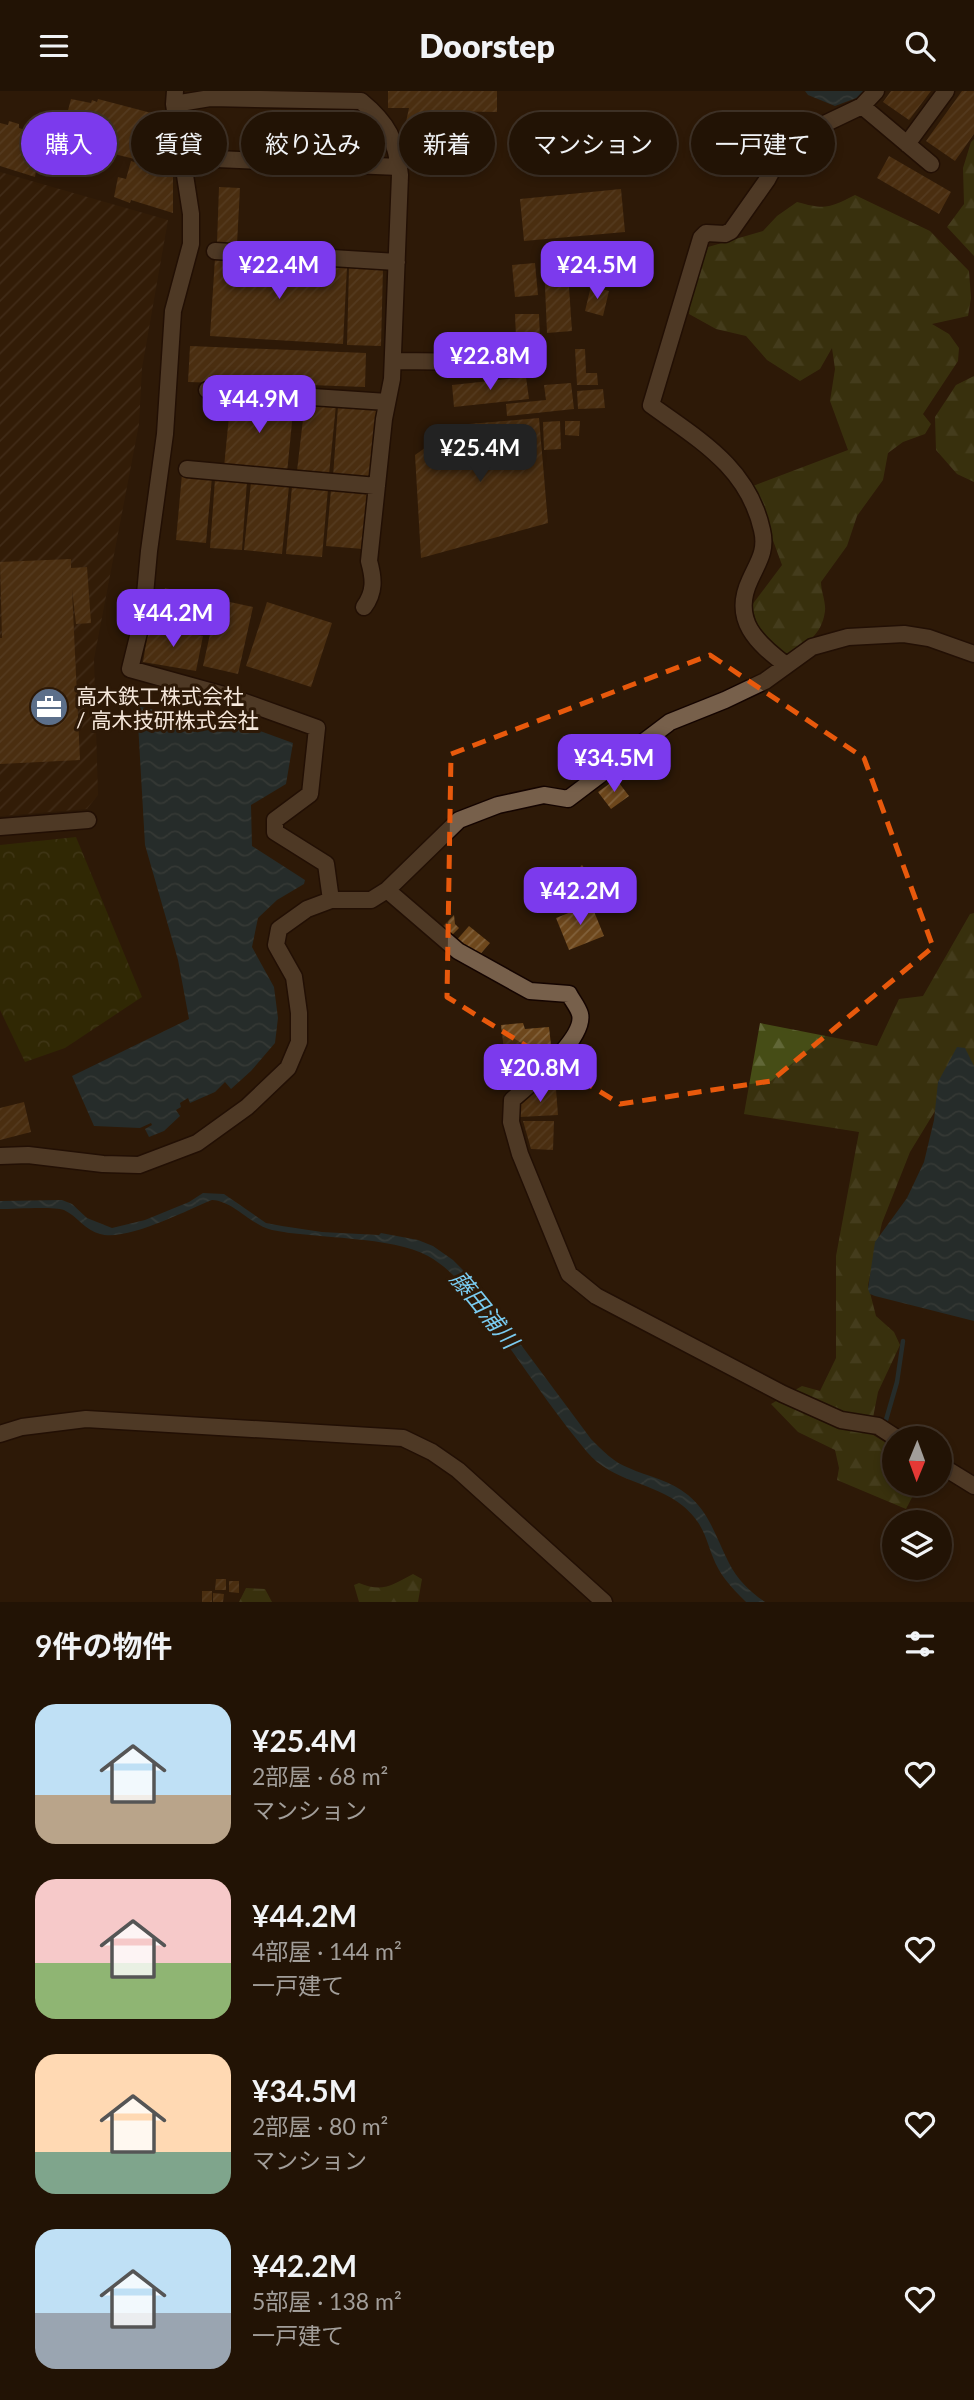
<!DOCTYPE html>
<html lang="ja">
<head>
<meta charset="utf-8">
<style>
  :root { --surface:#221305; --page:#2e2013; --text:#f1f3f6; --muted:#a29e9a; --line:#3f3227; --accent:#7c3aed }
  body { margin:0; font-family:Lato,"Noto Sans JP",sans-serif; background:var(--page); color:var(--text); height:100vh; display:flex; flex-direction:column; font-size:26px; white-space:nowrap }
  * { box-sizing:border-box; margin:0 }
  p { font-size:23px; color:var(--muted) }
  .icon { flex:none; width:38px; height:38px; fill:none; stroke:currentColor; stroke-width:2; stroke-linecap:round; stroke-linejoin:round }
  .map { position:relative; height:1511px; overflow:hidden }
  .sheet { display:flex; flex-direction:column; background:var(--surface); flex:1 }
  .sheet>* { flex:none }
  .top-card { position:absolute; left:21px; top:21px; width:933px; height:63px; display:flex; gap:14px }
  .needle { width:46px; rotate:181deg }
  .tools { position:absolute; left:882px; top:1335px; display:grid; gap:14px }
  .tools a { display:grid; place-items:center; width:70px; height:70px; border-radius:50%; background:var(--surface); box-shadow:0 4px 10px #0003,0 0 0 2px var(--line); font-size:35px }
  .price { position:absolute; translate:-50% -60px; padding:0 16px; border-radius:14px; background:var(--accent); color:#fff; font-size:23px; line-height:46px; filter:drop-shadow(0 2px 4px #0008) }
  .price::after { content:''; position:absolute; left:50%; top:42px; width:21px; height:16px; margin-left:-10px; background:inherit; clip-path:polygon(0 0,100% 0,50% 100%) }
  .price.active { background:#222; color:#fff }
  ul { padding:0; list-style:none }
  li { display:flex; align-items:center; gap:21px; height:175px; padding:0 35px }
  li span { display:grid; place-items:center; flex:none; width:196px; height:140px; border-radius:21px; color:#555 }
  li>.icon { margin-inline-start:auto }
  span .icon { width:84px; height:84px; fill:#fffc; stroke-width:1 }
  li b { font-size:30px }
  h2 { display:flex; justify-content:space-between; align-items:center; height:84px; padding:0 35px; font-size:30px }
  .chip { padding:0 24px; border-radius:32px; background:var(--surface); box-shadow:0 4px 10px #0003,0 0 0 2px var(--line); font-size:24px; line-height:63px }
  .chip.active { background:var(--accent); color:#fff }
  header { display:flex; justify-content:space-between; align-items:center; height:91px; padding:0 35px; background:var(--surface); font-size:32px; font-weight:800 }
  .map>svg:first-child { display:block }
  .industrial { fill:url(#industrial-furrows) }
  .forest { fill:url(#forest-firs) }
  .park { fill:url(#park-crowns) }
  .water { fill:url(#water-waves) }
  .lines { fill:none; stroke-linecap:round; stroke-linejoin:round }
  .stream { stroke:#1d4354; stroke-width:4.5 }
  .building { fill:url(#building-hatch) }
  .minor-casing { stroke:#140400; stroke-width:19 }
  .minor { stroke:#77604b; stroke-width:16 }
  .marked { fill:none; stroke:#e8590c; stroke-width:5; stroke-dasharray:14 9; stroke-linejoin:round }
  .labels { text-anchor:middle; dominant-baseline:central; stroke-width:6; stroke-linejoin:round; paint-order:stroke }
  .poi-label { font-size:21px; fill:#f6e8dc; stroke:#2d1907; text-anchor:start }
  .water-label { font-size:23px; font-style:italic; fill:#7acbf0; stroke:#2d1907 }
</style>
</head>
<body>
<header><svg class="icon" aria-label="menu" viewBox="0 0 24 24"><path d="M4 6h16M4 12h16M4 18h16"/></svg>Doorstep<svg class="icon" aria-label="search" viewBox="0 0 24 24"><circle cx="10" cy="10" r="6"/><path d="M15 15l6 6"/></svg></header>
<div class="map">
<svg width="974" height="1511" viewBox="0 0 974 1511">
  <defs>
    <pattern id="industrial-furrows" width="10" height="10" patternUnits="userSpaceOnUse" patternTransform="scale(1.75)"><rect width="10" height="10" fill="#392007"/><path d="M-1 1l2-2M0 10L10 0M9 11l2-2" fill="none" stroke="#56402b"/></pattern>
    <pattern id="forest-firs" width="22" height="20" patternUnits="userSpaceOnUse" patternTransform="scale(1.75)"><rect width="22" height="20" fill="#464d16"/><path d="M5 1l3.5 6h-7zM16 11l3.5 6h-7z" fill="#616737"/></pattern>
    <pattern id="park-crowns" width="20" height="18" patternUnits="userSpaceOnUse" patternTransform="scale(1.75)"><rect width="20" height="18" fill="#343a02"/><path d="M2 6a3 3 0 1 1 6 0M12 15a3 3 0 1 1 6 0" fill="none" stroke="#525626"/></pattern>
    <pattern id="water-waves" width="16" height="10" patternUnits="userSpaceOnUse" patternTransform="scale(1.75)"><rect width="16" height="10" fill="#1d4354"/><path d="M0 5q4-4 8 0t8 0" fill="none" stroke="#3e5e6c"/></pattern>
    <pattern id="building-hatch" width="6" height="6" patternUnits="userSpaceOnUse" patternTransform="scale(1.75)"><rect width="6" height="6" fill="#6d471c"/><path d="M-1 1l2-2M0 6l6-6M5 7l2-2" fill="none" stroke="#82623c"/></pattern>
  </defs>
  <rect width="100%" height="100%" fill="#2d1907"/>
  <!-- industrial -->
  <path class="industrial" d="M0,81l168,48 -26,148 -3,56 -45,235 4,136 -11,14 -87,7z"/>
  <!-- forest -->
  <path class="forest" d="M974,48v117l-27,-29 17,-23 -1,-36 8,-26z
    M855,104l75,36 39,40 2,27 -3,18 -36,8 17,10 10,14 -1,13 -35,53 8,10 -6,10 -22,8 -15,11 -5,27 -26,36 -10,30 -26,36c0,9 5,20 4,29 -3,25 -21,35 -41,45l-24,-17 -8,-34 30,-40 -29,-79 95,-36 -18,-49 5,-32 -3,-21 -12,21 -20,12 -33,-21 -21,-24 -30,-7 -27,-15 2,-17 17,-50 55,-16 14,-15 20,-14c29,8 32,6 58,-7z
    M974,285v106l-17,-8 -21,-24 -1,-33 21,-32z
    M974,822v162l-31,23 -33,54 -28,71 -14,62 8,31 18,16 6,13 -22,47 -8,41 24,15v36h25l-13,25 -69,-29 2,-12 -4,-18 -37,-18 -27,-28 31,-18 18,5 16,-33v-102l23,-124 -115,-18 16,-91 117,23 22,-47 24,-3 47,-82z
    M413,1483l9,5 -4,23h-59l-5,-17 5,-2c24,10 33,2 54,-9z
    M246,1497l19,1 7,13h-33z"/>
  <!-- park -->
  <path class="park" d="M76,746l66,160 -77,51 -40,14 -25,-52v-165z"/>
  <!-- water -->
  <path class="water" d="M805,0h61l-7,6 -24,9 -27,-11z
    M137,615l37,8 54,16 10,-7 55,20 -7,41 -35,21 1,41 53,34 -1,4 -27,16 -19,18 -6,29 22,40 4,31 -3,25 -24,28 -20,18 -6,-7 -10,10 -25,11 -2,-5 -8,5 1,4 -5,3 4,6 -16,15 -15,6 -4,-8 7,-4 -1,-2 -11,5 -46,-2 -22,-50 117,-57 -11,-59 -33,-115z
    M957,956l8,1 9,18v255l-99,-25 -5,-2 -2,-5 7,-47 32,-44 17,-36 10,-42 4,-38z
    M203,1102l21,1 42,29 16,3 40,6 57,3 2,-2 37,7 15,6 20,14 20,20 118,159c12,12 22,23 38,29 20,9 41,12 59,27 22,18 28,43 41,68 8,16 21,29 36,39h-19c-10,-10 -20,-20 -27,-32 -14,-25 -10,-42 -36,-64 -29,-24 -71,-24 -96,-54 -32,-38 -61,-82 -91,-123 -20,-27 -38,-56 -68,-73 -36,-20 -112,-17 -156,-26 -22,-5 -38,-29 -60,-30 -25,10 -86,42 -112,34 -14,-3 -23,-18 -36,-24 -11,-4 -50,-1 -64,-1v-8l62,-1 10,4 15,14 25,10 33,-8 44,-18z"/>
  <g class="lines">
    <!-- stream -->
    <path class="stream" d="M886,1329l11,-38 6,-41"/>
  </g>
  <!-- building -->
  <path class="building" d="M388,0h109v21l-71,-1v11h-20l3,-14h-21z
    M891,0h40l-22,29 -26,-18z
    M962,0h12v43l-19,27 -29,-20z
    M71,8l20,4 1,-3 5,2 1,-3 61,16 8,13 -2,11 3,1 4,28 -112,-27z
    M9,30l10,3v4l23,7 -7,42 -35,-11v-43l8,2z
    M889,65l62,36 -12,22 -62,-36z
    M131,70l42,13v39l-42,-13 -1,3 -16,-6 4,-20 8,2z
    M219,96l21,1 -3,56 -20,-1z
    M621,98l4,43 -101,9 -4,-42z
    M215,167l132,9 -4,77 -133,-8z
    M578,171l1,24 -10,1 3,44 -25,2 -3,-70z
    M535,172l3,32 -23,2 -3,-32z
    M349,176l34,1 -2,78 -34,-1z
    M591,195l18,5 -6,25 -18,-5z
    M515,223h24l1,24h-24z
    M190,255l176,7 -1,34 -55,-2v-5l-28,-1v6l-94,-3z
    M575,258h10l1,24h11l1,12h-21z
    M526,286l3,22 -75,8 -2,-22z
    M571,292l3,26 -67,7 -1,-12 40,-4 -2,-15z
    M603,298l2,19 -27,1 -1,-18z
    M231,305l63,6 -7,71 -63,-6z
    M305,311l31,3 -7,70 -32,-4z
    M338,315l41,2 -6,71 -40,-2z
    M539,327l9,105 -127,35 -6,-103 42,-30z
    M560,330l1,28 -17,1 -1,-28z
    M565,330h15l-1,15 -14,-1z
    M182,383l30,3 -6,66 -30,-3z
    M215,388l32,2 -5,69 -32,-2z
    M251,391l38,4 -7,68 -38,-4z
    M292,395l36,3 -6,68 -36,-3z
    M331,399l37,3 -5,56 -37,-3z
    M71,468v9l16,-1 4,56 -15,1 -4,-35 8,171 -80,4v-126h2l-2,-76z
    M165,497l88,19 -15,67 -35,-8 11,-50 -53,-11z
    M267,511l65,21 -21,64 -65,-21z
    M149,535l54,10 -7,35 -53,-9z
    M616,688l13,17 -18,13 -13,-17z
    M582,774l11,15 -12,14 -14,-12z
    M591,813l13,32 -35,14 -13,-32z
    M454,824l1,9 4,4 -10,10 -9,-9z
    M469,835l21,17 -14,16 -21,-17z
    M523,932l2,6 24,-2 3,27 -47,5 -4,-34z
    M556,998l2,26 -38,2 -1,-15 10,-5 2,-7z
    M24,1011l7,30 -31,8v-32z
    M523,1030h31l-1,29 -22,-1z
    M216,1488h10v11h-11z
    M229,1490h10v12l-10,-1z
    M202,1500h10v11h-10z
    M213,1502l11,1 -1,8h-10z"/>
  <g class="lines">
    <defs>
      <path id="minor" d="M175,0l-1,13 17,110v30l-18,67 -8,123 -16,117 -6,65 -13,53 101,28 86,31 -7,66 -35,26v12l51,32 5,36
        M174,13l36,-6 151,3c28,23 35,39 39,74l-8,204 -8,40 -15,142c5,18 6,31 -5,46
        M862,15l69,58
        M907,53l39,-53
        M217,68l182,8
        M215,160l182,11
        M393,270l94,1
        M207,299l180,12
        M187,378l190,17
        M786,574c-29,-22 -55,-45 -36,-85 8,-18 17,-29 12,-50 -14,-63 -63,-90 -111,-125l50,-167 5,-5 19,1 6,-3 36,-51 17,-32 9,-9 69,-33 14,-15
        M0,736l88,-7
        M387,799l71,61 72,40 39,3c3,6 9,13 11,20 6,24 -51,71 -68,86l-1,22 9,32 49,120 27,22 187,98 58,26 37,6 20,13
        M0,1065l28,-1 75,9 36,1 58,-22 50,-36 41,-39 11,-26v-29l-5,-36 -18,-32 3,-16 28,-20 24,-9h40l16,-10 72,-70 39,-15 46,-10 24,4 102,-77 55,-22 40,-19 47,-34 36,-10 56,-3 25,4 45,16
        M0,1343l22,-7 64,-8 317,19 29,14 26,18 146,132
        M940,1374l34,21"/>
    </defs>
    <!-- minor casing -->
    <use href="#minor" class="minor-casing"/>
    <!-- minor -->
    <use href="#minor" class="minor"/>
  </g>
  <!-- marked area -->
  <path d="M0 0H974V1511H0ZM710,564l154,103 69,189 -162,134 -151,23 -173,-107 4,-243z" fill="#2d1907" fill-opacity=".55" fill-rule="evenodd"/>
  <path class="marked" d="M710,564l154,103 69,189 -162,134 -151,23 -173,-107 4,-243z"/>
  <!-- icons -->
  <defs>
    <symbol id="office-disc" viewBox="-11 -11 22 22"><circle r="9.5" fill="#5c6f8a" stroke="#2d1907"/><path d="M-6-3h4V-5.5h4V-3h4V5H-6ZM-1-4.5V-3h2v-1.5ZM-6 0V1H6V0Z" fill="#fff"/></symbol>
  </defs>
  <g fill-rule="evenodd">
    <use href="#office-disc" x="27" y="594" width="44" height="44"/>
  </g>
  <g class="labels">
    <!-- poi labels -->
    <g class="poi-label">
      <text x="76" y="604">高木鉄工株式会社<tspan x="76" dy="24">/ 高木技研株式会社</tspan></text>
    </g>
    <!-- water labels -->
    <g class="water-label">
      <text transform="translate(485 1218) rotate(51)">藤田浦川</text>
    </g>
  </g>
</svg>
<div class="tools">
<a><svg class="needle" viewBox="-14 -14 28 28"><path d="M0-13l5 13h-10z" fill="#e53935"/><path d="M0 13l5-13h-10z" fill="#a29e9a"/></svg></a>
<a><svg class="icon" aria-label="layers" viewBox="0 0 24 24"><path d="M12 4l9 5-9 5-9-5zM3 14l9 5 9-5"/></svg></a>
</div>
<b class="price" style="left:279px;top:210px">¥22.4M</b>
<b class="price" style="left:597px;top:210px">¥24.5M</b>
<b class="price" style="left:490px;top:301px">¥22.8M</b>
<b class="price" style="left:259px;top:344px">¥44.9M</b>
<b class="price active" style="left:480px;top:393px">¥25.4M</b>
<b class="price" style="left:173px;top:558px">¥44.2M</b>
<b class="price" style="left:614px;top:703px">¥34.5M</b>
<b class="price" style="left:580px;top:836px">¥42.2M</b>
<b class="price" style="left:540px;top:1013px">¥20.8M</b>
<div class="top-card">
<a class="chip active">購入</a>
<a class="chip">賃貸</a>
<a class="chip">絞り込み</a>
<a class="chip">新着</a>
<a class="chip">マンション</a>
<a class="chip">一戸建て</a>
</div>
</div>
<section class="sheet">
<h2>9件の物件<svg class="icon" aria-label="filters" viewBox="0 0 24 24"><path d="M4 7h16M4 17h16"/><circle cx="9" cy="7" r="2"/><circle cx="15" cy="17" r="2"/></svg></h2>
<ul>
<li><span style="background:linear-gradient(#bfe0f5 65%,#b9a48a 0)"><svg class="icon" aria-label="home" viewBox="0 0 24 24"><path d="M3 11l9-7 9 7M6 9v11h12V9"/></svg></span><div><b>¥25.4M</b><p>2部屋 · 68 m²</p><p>マンション</p></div><svg class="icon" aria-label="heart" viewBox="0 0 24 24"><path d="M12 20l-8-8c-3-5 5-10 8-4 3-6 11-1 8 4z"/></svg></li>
<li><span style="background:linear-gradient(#f6c9c9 60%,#8fb573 0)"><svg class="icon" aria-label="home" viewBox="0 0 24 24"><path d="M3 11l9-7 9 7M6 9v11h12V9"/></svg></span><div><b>¥44.2M</b><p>4部屋 · 144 m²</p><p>一戸建て</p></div><svg class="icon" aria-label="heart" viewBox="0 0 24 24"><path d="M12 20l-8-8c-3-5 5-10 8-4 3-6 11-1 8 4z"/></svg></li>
<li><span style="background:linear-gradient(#ffd9b3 70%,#7fa58c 0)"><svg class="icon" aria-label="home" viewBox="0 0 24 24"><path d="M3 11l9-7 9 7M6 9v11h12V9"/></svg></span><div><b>¥34.5M</b><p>2部屋 · 80 m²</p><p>マンション</p></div><svg class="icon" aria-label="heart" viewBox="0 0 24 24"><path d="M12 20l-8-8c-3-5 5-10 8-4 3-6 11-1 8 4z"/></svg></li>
<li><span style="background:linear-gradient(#bfe0f5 60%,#9aa5b1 0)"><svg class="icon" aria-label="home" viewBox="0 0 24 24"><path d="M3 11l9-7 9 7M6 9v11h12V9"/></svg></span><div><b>¥42.2M</b><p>5部屋 · 138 m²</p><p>一戸建て</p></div><svg class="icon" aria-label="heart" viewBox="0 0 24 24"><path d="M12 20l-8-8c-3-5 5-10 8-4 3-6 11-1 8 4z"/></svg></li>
</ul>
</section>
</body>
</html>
